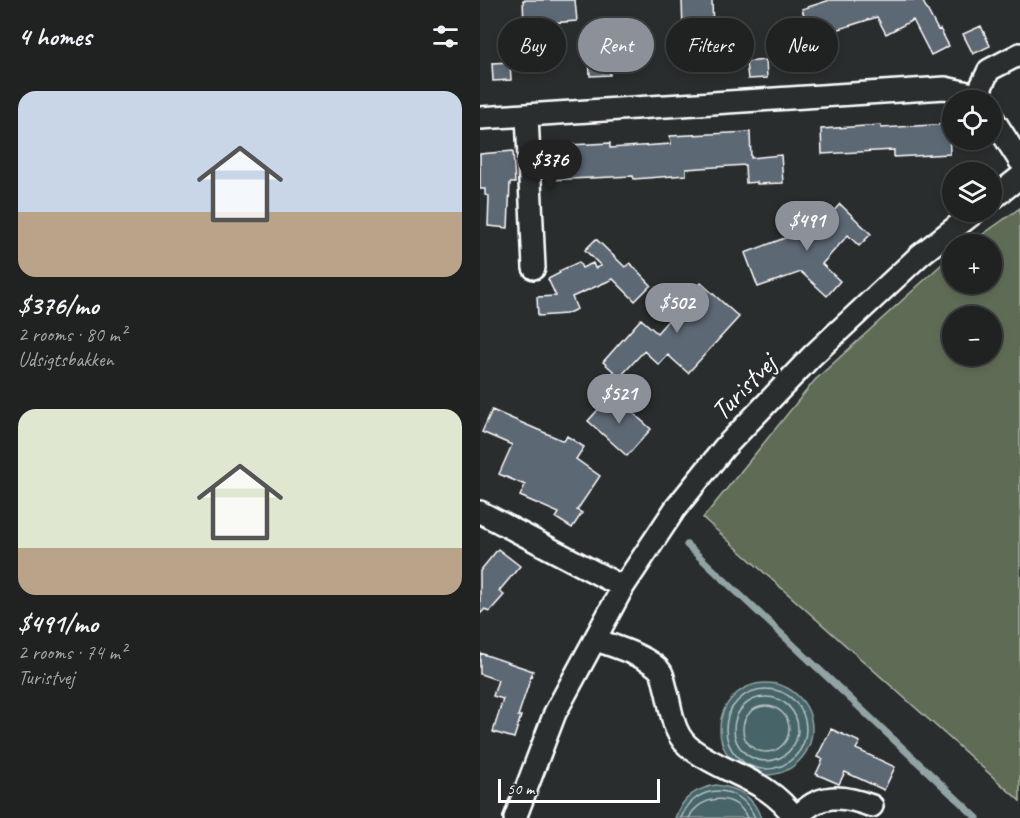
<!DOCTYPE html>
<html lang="en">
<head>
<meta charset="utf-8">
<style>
  :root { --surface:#202222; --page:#282a2a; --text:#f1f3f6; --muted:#a2a4a5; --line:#3d3f40; --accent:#8c9099 }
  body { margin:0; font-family:Caveat,sans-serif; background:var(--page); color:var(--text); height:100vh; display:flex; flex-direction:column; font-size:22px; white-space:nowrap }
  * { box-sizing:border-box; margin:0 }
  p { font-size:20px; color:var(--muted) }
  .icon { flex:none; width:33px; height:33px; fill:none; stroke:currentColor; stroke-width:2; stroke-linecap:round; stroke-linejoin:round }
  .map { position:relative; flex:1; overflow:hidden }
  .side { display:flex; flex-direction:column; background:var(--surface); width:480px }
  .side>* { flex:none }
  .banner { position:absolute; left:18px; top:18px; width:432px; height:54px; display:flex; gap:12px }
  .buttons { position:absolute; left:462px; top:90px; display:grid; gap:12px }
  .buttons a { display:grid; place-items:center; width:60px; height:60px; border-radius:50%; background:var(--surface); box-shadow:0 3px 9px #0003,0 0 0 2px var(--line); font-size:30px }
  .scale { position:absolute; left:18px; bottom:15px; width:162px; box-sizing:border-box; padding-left:6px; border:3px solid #fff; border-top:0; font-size:16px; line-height:21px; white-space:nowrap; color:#fff; -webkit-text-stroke:4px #2a2d2e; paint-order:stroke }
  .price { position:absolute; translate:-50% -51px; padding:0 14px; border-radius:21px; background:var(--accent); color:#fff; font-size:20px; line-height:39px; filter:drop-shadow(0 2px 3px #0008) }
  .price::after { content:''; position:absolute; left:50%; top:36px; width:18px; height:14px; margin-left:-9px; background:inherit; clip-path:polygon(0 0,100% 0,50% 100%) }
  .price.selected { background:#222; color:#fff }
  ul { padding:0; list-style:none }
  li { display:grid; align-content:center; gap:12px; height:318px; padding:0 18px }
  li span { display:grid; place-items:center; height:186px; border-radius:18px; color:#555 }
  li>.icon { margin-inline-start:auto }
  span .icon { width:108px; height:108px; fill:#fffc; stroke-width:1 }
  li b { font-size:26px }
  h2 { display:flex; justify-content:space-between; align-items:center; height:72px; padding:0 18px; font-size:26px }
  .pill { padding:0 21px; border-radius:27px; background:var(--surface); box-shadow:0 3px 9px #0003,0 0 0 2px var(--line); font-size:21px; line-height:54px }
  .pill.selected { background:var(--accent); color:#fff }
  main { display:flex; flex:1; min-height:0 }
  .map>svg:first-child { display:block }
  .green { fill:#5e6c54; stroke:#aeb6aa; stroke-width:1.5; fill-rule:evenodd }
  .water { fill:#476569; stroke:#91a3a5; stroke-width:1.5 }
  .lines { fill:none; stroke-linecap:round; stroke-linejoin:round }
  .shore { stroke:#b5c1c3; stroke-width:1.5 }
  .stream { stroke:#91a3a5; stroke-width:7 }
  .building { fill:#5d6774; stroke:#fff; stroke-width:1.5 }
  .minor-casing { stroke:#fff; stroke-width:26 }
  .minor { stroke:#2a2d2e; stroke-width:21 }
  .labels { text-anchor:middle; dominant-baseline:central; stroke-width:5; stroke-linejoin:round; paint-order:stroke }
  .street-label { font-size:28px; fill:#fff; stroke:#2a2d2e }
</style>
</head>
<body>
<main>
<section class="side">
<h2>4 homes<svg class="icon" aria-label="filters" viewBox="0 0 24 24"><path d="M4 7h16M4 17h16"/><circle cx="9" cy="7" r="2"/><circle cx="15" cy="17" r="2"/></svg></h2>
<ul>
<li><span style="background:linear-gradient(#c9d6e8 65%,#b9a48a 0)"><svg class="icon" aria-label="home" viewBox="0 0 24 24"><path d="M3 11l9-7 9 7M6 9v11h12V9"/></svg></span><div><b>$376/mo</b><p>2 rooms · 80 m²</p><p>Udsigtsbakken</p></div></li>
<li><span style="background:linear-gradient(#dfe7d0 75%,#b9a48a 0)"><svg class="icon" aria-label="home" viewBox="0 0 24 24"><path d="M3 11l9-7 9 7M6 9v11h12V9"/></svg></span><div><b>$491/mo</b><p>2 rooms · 74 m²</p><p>Turistvej</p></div></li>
</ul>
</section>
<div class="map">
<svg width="540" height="818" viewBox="0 0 540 818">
  <rect width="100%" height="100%" fill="#2a2d2e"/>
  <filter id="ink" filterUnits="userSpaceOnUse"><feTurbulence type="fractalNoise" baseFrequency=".0167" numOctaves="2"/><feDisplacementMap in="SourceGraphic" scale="12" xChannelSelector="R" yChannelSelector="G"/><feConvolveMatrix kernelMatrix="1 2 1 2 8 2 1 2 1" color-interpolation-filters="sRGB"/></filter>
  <g filter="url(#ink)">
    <!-- green -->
    <path class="green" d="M540,208v593l-317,-283 112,-138 128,-117 9,-7v28h40v-40h-23zM472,316h40v40h-40z"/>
    <!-- water -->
    <path class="water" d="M240 729a46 46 0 1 1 92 0a46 46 0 1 1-92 0Z
      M236,785c23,3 37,11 45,33h-86c8,-21 20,-29 41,-33z"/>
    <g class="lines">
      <!-- shore -->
      <path class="shore" d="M246 729a40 40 0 1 1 80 0a40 40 0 1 1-80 0Z
        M254 729a32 32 0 1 1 64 0a32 32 0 1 1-64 0Z
        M263 729a23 23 0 1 1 46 0a23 23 0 1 1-46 0Z
        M201,818c14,-36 60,-36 74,0
        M209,818c11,-24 48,-26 58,0"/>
      <!-- stream -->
      <path class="stream" d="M207,545l290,273"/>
    </g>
    <!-- building -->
    <path class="building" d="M43,0h52l2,21 -53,4z
      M202,0h30l1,31 -30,1z
      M350,0h92l16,30 2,-1 9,17 -18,9 -18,-35 -27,14 -9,-17 -66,21 -9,-29z
      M501,26l9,20 -17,8 -10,-20z
      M129,55l1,20 -20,1 -1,-20z
      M286,60l1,18 -19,1 -2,-17z
      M30,62l1,18 -18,1 -1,-18z
      M469,124l1,30 -56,3v-7l-72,4 -1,-25 60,-4v3z
      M270,132l1,26 30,-3 2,28 -26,1v-2l-11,1 -1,-18 -59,4v6l-52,4 -1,-3 -84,4 -2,-34 63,-3v5l61,-4 -1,-8z
      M33,151l2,32h-5l-2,45 -20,-2 1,-30 -4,-1v-6h-5v-35z
      M360,204l31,30 -12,12 -11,-11 -26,29 18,17 -13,15 -26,-24 -43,15 -13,-34 45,-17 14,-14 12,8z
      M116,239l29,28 5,-4 21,22 -16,16 -22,-22 -41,18 5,12 -11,5 -28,2 -1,-19 19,-1 -8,-17 12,-6 -1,-2 20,-9 3,6 11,-5 2,5 6,-2 -16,-16z
      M221,283l38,34 -51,56 -20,-18 -9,10 -15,-14 -24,26 -17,-15 38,-43 16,14z
      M132,394l39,35 -24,27 -39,-35z
      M12,410l72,31 3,-5 17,11 -8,12 24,17 -23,34 5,3 -10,15 -16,-10 3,-5 -39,-17 5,-11 -26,-11 13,-29 -30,-13z
      M18,549l22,17 -21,25 5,4 -15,17 -4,-3 -5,5v-43z
      M0,653l53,18 -15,45h3l-7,22 -21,-6 10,-33 -10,-3 5,-16 -18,-6z
      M351,729l29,13 -4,7 39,18 -11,23 -39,-18 -6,12 -23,-10 7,-15 -6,-2z"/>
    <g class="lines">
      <defs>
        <path id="minor" d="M497,95l12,-25 31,-16
          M47,115l7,153
          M512,117l28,44
          M0,118l465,-30 32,7 4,5
          M512,199l28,-22
          M0,512l143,75
          M116,640c17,6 55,17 65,32 2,3 3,9 4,13 7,24 6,50 28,65 36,26 75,29 102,68
          M35,818l40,-105 68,-126 52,-78 49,-61 88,-92 108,-101 55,-43
          M317,818c21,-26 46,-23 75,-12"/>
      </defs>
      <!-- minor casing -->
      <use href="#minor" class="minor-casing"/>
      <!-- minor -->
      <use href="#minor" class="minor"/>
    </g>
  </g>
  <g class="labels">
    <!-- street labels -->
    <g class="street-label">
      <text transform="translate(263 387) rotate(-46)">Turistvej</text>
    </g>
  </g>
</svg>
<div class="buttons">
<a><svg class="icon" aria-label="locate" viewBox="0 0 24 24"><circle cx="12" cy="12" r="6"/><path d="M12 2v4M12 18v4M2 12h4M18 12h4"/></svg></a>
<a><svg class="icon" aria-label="layers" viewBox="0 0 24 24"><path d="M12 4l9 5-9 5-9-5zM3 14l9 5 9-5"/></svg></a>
<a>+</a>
<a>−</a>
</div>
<div class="scale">50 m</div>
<b class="price selected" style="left:70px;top:191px">$376</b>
<b class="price" style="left:327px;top:252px">$491</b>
<b class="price" style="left:197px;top:334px">$502</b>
<b class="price" style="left:139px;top:425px">$521</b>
<div class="banner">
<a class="pill">Buy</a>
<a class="pill selected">Rent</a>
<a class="pill">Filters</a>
<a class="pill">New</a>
</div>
</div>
</main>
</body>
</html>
